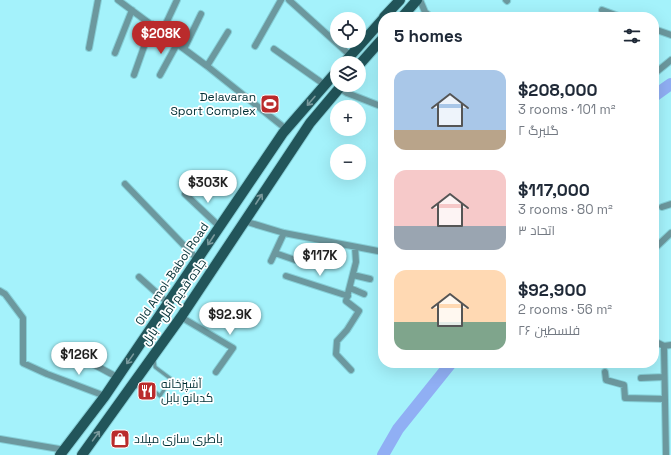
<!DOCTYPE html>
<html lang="en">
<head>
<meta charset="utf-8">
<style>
  :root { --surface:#fff; --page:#f6f6f7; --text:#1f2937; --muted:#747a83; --accent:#ba2b2c }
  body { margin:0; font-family:"Space Grotesk",Cairo,sans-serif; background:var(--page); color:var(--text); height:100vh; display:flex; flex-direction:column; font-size:15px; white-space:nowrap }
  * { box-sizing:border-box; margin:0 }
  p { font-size:13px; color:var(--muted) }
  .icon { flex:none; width:22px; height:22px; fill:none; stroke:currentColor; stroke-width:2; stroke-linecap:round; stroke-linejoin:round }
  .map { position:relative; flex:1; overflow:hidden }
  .details { position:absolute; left:378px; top:12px; width:281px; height:356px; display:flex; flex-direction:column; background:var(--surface); border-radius:16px; box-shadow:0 4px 16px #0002 }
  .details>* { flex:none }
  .fabs { position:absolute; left:330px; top:12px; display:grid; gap:8px }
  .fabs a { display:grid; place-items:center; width:36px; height:36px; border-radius:50%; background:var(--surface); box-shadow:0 4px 16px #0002; font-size:20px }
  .price { position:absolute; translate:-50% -34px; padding:0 9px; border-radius:14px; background:#fff; color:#222; font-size:13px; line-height:26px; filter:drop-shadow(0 1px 2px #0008) }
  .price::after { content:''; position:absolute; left:50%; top:24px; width:12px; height:9px; margin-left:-6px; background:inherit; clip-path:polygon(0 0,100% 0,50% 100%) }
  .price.selected { background:var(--accent); color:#fff }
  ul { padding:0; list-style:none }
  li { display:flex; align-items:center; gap:12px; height:100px; padding:0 16px }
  li span { display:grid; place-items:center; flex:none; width:112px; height:80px; border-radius:12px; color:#555 }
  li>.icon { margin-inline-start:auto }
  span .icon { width:48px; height:48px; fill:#fffc; stroke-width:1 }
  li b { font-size:17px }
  h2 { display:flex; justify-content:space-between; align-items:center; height:48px; padding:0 16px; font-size:17px }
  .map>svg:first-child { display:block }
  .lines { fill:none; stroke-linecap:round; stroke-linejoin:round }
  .river { stroke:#90aff4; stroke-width:12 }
  .service-casing { stroke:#86cfd7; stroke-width:5 }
  .minor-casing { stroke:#86cfd7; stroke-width:8 }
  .primary-casing { stroke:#86cfd7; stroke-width:12 }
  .service { stroke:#6c989e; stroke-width:3 }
  .minor { stroke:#6c989e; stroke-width:6 }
  .primary { stroke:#22555a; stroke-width:10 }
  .oneway { stroke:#7a999c }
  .labels { text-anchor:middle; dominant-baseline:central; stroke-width:3.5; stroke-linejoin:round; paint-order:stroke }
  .poi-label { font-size:12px; fill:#002f34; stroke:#fff; text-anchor:start }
  .street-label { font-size:12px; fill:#002f34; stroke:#fff }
</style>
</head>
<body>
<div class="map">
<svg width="671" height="455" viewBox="0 0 671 455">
  <rect width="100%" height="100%" fill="#a4f2fb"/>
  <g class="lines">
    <!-- river -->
    <path class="river" d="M654,96l17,-12
      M383,455l15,-26 53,-66"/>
    <defs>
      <path id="service" d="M135,387l13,-1 12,10 11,-17 -16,-12 -1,-8"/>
      <path id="minor" d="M118,0l89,66 79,63
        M289,0l62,56
        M420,0l5,12 6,5
        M506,0l1,1
        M602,10l19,7
        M654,29l17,6
        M162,32l15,-32
        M255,46l26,-46
        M89,48l9,-48
        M184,49l17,-35
        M274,49l51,36
        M115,53l17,-43
        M207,66l21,-34
        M654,74l17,-14
        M134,75l18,-51
        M160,75l17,-31
        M339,88l8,5 36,14
        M125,184l73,76
        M185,194l35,33
        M662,207l9,-3
        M244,221l40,12 99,19
        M654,249l17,-16
        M275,253l20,7
        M271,261l13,-28
        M353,275l17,4
        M286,276l62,20
        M139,277l29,26
        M350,288l14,6
        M0,291l5,3 18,24v45l24,11 58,22
        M181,317l52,31 -17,24
        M654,341l10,5
        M78,356l39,21
        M351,370l-15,-16 1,-13 10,-11 12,-19 -13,-10 10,-39 -1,-15
        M605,372l1,8 18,5 1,13 40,1
        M641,378l23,-1
        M0,439l65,11
        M666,455l-2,-109 7,-1"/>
      <path id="primary" d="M384,17l16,-17
        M402,17l15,-17
        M344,63l39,-44
        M359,65l24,-27
        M60,455l45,-59 178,-263 54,-62
        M82,455l99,-138 129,-194 32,-38"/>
    </defs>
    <!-- service casing -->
    <use href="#service" class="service-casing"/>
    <!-- minor casing -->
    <use href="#minor" class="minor-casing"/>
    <!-- primary casing -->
    <use href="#primary" class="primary-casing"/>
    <!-- service -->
    <use href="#service" class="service"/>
    <!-- minor -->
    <use href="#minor" class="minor"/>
    <!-- primary -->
    <use href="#primary" class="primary"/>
  </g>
  <!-- one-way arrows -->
  <defs><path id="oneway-shaft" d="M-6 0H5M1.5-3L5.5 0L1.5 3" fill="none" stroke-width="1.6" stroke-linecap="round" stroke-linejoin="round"/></defs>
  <g class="oneway">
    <use href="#oneway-shaft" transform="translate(311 101) rotate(131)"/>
    <use href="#oneway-shaft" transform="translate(259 199) rotate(-57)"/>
    <use href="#oneway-shaft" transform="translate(211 240) rotate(123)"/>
    <use href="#oneway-shaft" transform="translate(130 359) rotate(125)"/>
    <use href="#oneway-shaft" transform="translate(96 436) rotate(-54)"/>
  </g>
  <!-- icons -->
  <defs>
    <symbol id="stadium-square" viewBox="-11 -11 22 22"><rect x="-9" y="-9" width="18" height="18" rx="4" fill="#ba2b2c" stroke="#fff"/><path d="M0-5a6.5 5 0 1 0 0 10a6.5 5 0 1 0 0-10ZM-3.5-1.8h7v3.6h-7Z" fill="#fff"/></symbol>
    <symbol id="restaurant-square" viewBox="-11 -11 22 22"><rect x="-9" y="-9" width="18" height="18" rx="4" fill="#ba2b2c" stroke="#fff"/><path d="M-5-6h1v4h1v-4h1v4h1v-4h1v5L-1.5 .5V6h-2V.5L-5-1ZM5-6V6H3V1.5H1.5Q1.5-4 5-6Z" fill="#fff"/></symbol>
    <symbol id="shop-square" viewBox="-11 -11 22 22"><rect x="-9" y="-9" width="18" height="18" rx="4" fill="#ba2b2c" stroke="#fff"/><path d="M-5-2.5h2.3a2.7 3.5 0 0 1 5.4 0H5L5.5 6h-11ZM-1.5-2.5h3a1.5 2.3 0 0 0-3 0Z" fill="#fff"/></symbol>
  </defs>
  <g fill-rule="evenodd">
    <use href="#stadium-square" x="259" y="93" width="22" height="22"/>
    <use href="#restaurant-square" x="136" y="380" width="22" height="22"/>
    <use href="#shop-square" x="109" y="428" width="22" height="22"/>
  </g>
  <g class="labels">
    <!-- poi labels -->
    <g class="poi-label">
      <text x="256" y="97" text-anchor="end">Delavaran<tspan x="256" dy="14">Sport Complex</tspan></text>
      <text x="161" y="384">آشپزخانه<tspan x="161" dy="14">کدبانو بابل</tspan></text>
      <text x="134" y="439">باطری سازی میلاد</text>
    </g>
    <!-- street labels -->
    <g class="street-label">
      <text transform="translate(172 274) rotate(-56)">Old Amol-Babol Road</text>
      <text transform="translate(174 302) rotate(-55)">جاده قدیم آمل - بابل</text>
    </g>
  </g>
</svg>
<div class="fabs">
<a><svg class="icon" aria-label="locate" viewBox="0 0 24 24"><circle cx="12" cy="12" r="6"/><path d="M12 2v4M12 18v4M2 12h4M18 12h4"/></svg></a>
<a><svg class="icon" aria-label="layers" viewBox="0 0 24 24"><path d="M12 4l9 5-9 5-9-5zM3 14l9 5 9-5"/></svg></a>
<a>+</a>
<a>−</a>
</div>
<b class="price selected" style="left:161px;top:55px">$208K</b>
<b class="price" style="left:208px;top:204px">$303K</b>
<b class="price" style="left:320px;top:277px">$117K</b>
<b class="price" style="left:230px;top:336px">$92.9K</b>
<b class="price" style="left:79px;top:376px">$126K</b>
<section class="details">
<h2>5 homes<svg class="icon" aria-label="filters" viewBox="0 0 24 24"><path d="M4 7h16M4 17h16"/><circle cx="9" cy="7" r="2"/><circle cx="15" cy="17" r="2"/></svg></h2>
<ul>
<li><span style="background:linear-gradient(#a9c7e8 75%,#b9a48a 0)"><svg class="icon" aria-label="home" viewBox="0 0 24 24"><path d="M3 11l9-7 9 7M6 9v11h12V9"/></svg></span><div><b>$208,000</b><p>3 rooms · 101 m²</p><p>گلبرگ ۲</p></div></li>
<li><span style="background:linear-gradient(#f6c9c9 70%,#9aa5b1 0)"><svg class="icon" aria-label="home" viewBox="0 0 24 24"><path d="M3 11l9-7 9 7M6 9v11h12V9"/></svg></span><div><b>$117,000</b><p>3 rooms · 80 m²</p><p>اتحاد ۳</p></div></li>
<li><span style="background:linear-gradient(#ffd9b3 65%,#7fa58c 0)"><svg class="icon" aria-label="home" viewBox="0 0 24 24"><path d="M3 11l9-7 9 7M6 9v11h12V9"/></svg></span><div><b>$92,900</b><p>2 rooms · 56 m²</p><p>فلسطين ٢۶</p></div></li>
</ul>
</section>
</div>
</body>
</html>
